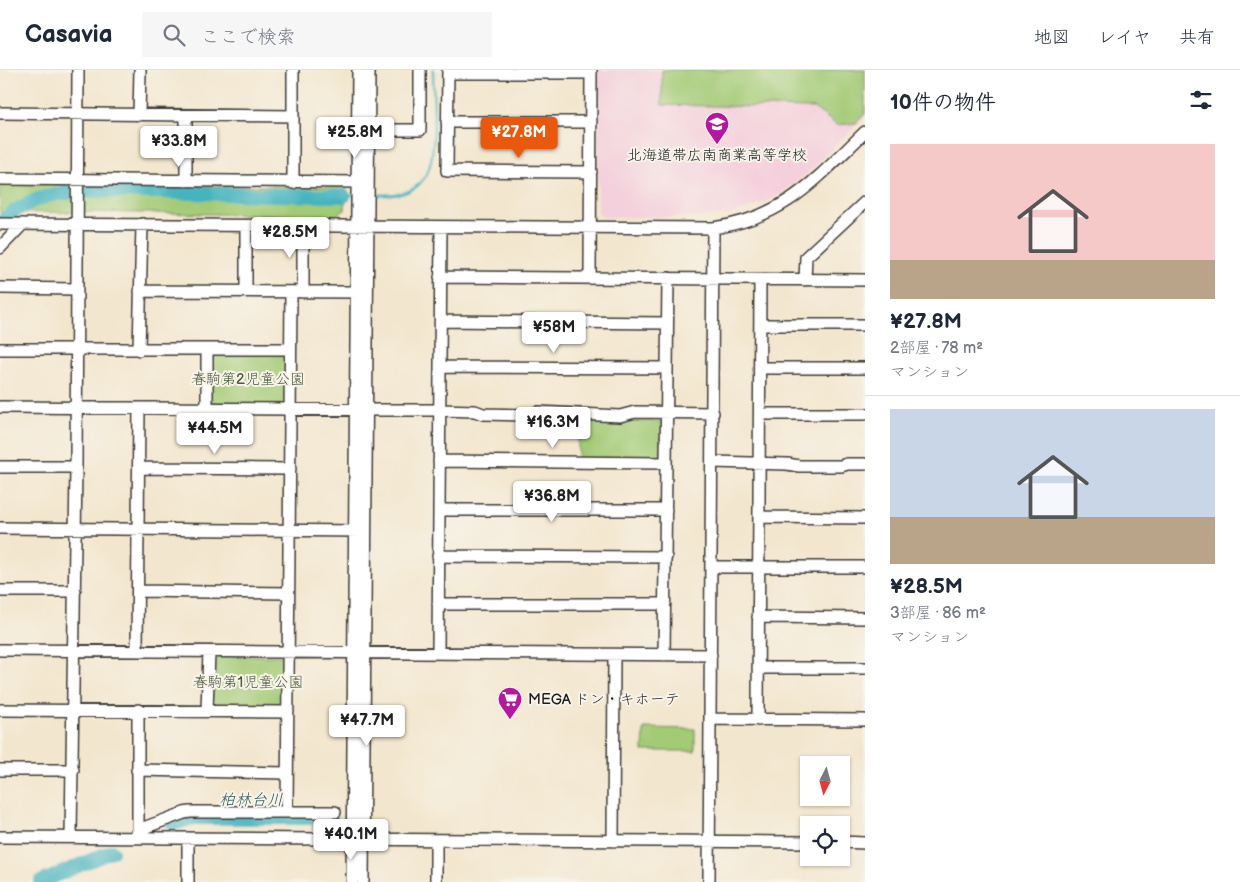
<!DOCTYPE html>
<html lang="ja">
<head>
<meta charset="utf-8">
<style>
  :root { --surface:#fff; --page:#f6f6f7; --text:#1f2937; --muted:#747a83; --line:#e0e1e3; --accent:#ea580c }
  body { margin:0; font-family:"Balsamiq Sans","Klee One",sans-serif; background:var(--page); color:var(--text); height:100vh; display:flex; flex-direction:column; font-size:19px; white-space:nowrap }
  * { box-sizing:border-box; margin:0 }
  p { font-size:16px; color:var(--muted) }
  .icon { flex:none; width:28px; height:28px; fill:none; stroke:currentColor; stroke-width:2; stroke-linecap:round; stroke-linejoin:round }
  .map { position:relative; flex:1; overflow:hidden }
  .panel { display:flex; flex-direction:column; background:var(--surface); width:375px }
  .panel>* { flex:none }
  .needle { width:32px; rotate:186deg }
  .buttons { position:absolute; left:800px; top:686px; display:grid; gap:10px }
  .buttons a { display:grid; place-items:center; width:50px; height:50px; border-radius:0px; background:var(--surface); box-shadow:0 1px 4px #0004; font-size:25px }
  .price { position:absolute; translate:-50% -42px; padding:0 11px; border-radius:5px; background:#fff; color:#222; font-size:16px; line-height:32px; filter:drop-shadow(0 1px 2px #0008) }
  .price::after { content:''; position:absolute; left:50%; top:30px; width:15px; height:11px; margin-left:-8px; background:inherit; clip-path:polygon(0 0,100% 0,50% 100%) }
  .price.current { background:var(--accent); color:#fff }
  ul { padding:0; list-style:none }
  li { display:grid; align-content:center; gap:10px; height:265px; padding:0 25px }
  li+li { border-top:1px solid var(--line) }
  li span { display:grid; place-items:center; height:155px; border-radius:0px; color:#555 }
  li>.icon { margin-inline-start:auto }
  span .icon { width:90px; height:90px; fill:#fffc; stroke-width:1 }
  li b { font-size:21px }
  h2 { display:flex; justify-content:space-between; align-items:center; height:60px; padding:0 25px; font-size:21px }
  header { display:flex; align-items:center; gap:30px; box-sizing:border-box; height:70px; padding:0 25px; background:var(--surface); border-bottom:1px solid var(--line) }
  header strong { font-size:24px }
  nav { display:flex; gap:28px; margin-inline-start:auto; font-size:18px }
  .search { width:350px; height:45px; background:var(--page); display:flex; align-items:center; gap:12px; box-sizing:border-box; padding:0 18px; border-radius:0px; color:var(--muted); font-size:19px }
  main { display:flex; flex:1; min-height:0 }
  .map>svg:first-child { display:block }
  .built { fill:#f4cfdc }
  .green { fill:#a3cb76; stroke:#607449 }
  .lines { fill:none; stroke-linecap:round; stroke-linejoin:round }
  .stream { stroke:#45b4bf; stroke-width:2.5 }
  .river { stroke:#45b4bf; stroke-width:14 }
  .minor-casing { stroke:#3c3a37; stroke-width:14 }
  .minor { stroke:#fff; stroke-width:11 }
  .labels { text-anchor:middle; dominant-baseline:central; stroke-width:4; stroke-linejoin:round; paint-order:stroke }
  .poi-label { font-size:15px; fill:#1c1c1c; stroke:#f7f3e8 }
  .park-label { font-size:15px; fill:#4b593c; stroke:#f7f3e8 }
  .water-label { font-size:16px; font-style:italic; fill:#2c595d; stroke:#f7f3e8 }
</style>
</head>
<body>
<header>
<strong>Casavia</strong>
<div class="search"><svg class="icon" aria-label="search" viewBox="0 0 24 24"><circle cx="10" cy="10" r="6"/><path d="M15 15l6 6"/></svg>ここで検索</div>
<nav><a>地図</a><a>レイヤ</a><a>共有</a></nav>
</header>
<main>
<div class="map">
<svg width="865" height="812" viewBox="0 0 865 812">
  <rect width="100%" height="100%" fill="#f7f3e8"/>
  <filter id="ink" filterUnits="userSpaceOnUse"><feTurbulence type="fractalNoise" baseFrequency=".02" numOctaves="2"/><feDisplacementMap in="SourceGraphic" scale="10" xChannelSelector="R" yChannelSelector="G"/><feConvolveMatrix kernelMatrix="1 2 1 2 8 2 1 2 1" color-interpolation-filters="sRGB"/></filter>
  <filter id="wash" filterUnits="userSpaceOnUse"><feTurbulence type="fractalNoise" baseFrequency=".0096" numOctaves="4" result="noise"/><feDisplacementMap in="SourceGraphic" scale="20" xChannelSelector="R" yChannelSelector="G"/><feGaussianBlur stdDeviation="1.12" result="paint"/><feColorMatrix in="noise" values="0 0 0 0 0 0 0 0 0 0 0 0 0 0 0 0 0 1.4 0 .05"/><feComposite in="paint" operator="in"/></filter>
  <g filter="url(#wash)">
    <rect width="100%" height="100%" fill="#f3e6ce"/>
    <!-- built -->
    <path class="built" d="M598,0h267v47l-57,56 -35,26 -43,16 -29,2h-97l-6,-4z"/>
    <!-- green -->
    <path class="green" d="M662,0h203v44l-9,9 -19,2 -23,-17 -152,-3z
      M0,113l346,4 -1,23 -10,6 -251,-4 -84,1z
      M214,282h68l5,4 -1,50 -75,-3 -2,-47z
      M578,351h84l-1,38h-83z
      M213,585l70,1 2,53 -75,-2z
      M644,658l51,1v22h-52z"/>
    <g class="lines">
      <!-- stream -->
      <path class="stream" d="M371,125c12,0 27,1 38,-4 8,-3 16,-12 19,-20 9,-21 5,-76 5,-101
        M344,126l9,-1"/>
      <!-- river -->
      <path class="river" d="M0,154c12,-13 28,-22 45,-27 29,-9 79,-5 110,-5 63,2 126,3 189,4
        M173,754l20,-6h138
        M41,812l71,-31"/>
    </g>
  </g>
  <g filter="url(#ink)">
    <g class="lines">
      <defs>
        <path id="minor" d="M293,0v113
          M448,0l-1,101 144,1
          M448,3h143
          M0,43l293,3
          M139,45l1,-45
          M447,52h144
          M361,60h59v-60
          M0,109l357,3
          M186,111v-65
          M0,154l713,4c72,-10 103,-49 152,-96
          M0,178l23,-24
          M440,207l425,3
          M590,208l1,-208
          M805,210l1,-23 59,-55
          M0,218l76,1
          M140,221l225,1
          M246,221v-65
          M303,222v-66
          M441,251l226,2
          M760,255h105
          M0,279h290
          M139,280l3,-126
          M440,297l227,1
          M760,298h105
          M0,337l440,3 35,1 8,3 47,1 8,-3 82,4 15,-4 78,1
          M207,339v-59
          M760,344h105
          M439,391l227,2
          M712,392l75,2 12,2h42l6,-2h18
          M0,397h76
          M139,398l151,1
          M439,440h227
          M759,447l106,1
          M0,458l361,3
          M438,486l228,1
          M711,497h154
          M0,521h75
          M138,521l150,2
          M438,534h227
          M758,547l107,1
          M0,580l711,5
          M137,581l2,-243
          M438,583l3,-426
          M664,585l4,-377
          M758,598h107
          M0,640l288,2
          M207,640l2,-58
          M710,649l155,1
          M758,650l2,-440
          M0,700h73
          M137,700l150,3
          M287,741l4,-519
          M138,760l46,-17 6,-1h145
          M136,766l2,-6v-120
          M0,767l809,5
          M71,767l5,-370 2,-397
          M613,771l1,-186
          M841,772l24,1
          M188,812v-44
          M352,812l6,-812
          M363,812l6,-812
          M436,812v-42
          M709,812l4,-654"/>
      </defs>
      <!-- minor casing -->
      <use href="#minor" class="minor-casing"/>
      <!-- minor -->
      <use href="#minor" class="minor"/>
    </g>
  </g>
  <!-- icons -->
  <defs>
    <symbol id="school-pin" viewBox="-11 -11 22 30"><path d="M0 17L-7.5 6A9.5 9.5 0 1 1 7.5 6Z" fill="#b5179e" stroke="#f7f3e8"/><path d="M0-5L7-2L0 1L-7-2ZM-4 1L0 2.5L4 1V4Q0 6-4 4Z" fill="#fff"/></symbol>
    <symbol id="supermarket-pin" viewBox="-11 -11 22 30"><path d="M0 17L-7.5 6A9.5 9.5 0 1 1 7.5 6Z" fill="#b5179e" stroke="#f7f3e8"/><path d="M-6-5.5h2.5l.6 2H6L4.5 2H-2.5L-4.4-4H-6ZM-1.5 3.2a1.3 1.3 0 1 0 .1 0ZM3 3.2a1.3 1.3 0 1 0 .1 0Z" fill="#fff"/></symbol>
  </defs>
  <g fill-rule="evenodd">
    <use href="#school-pin" x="703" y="40" width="28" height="38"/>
    <use href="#supermarket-pin" x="496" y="615" width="28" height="38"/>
  </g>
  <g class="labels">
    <!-- poi labels -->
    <g class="poi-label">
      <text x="717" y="85">北海道帯広南商業高等学校</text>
      <text x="528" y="629" text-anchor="start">MEGA ドン・キホーテ</text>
    </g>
    <!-- park labels -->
    <g class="park-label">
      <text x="248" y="309">春駒第2児童公園</text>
      <text x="248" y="612">春駒第1児童公園</text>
    </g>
    <!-- water labels -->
    <g class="water-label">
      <text x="251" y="730">柏林台川</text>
    </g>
  </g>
</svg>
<div class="buttons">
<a><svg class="needle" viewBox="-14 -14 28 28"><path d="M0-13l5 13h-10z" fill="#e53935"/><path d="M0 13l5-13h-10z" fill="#747a83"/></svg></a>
<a><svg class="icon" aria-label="locate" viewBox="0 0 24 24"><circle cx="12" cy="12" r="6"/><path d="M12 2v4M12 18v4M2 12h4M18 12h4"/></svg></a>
</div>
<b class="price" style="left:355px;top:89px">¥25.8M</b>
<b class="price current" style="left:519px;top:89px">¥27.8M</b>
<b class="price" style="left:179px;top:98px">¥33.8M</b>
<b class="price" style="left:290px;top:189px">¥28.5M</b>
<b class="price" style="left:554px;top:284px">¥58M</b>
<b class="price" style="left:553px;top:379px">¥16.3M</b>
<b class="price" style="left:215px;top:385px">¥44.5M</b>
<b class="price" style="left:552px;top:453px">¥36.8M</b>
<b class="price" style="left:367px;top:677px">¥47.7M</b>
<b class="price" style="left:351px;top:791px">¥40.1M</b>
</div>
<section class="panel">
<h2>10件の物件<svg class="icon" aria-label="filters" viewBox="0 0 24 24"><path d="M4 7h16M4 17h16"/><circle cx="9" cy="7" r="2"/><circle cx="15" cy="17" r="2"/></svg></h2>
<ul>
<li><span style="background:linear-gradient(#f6c9c9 75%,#b9a48a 0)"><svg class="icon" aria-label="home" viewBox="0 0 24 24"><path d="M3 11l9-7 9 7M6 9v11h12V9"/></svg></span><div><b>¥27.8M</b><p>2部屋 · 78 m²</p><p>マンション</p></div></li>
<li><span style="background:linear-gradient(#c9d6e8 70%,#b9a48a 0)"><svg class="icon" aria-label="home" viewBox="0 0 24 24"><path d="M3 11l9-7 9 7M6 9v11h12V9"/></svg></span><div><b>¥28.5M</b><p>3部屋 · 86 m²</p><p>マンション</p></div></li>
</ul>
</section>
</main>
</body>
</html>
